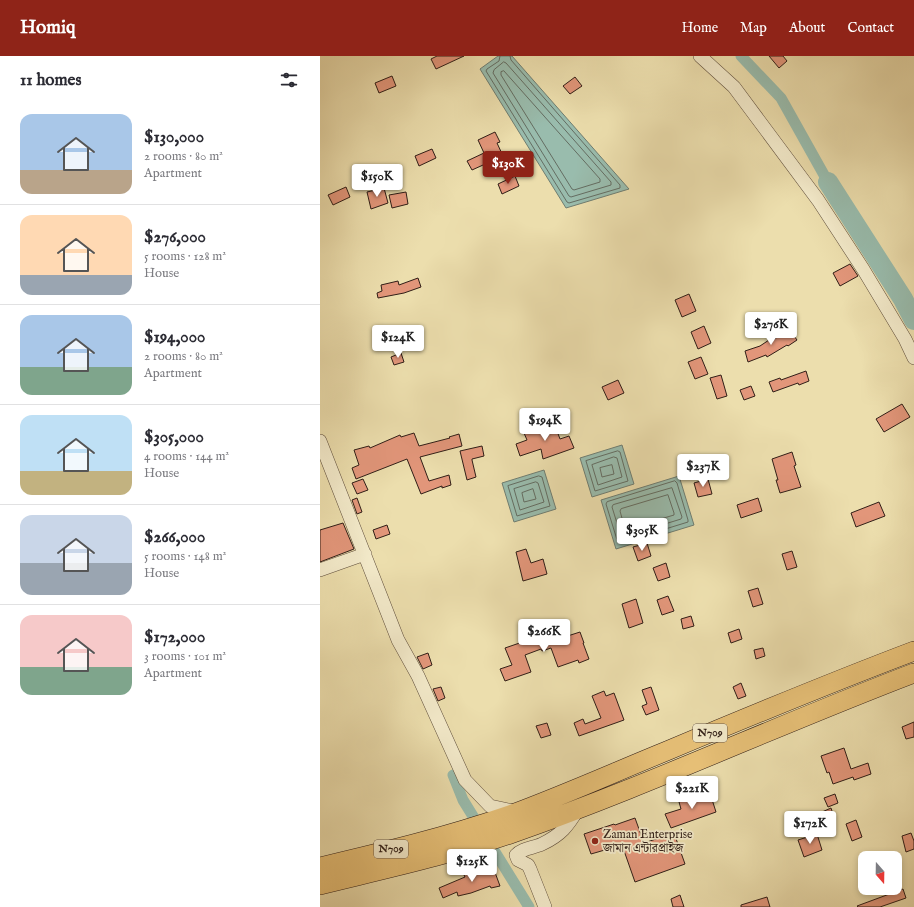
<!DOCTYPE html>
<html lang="en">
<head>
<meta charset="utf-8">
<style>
  :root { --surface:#fff; --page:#f2f2f3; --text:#2b2b33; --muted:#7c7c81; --line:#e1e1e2; --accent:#8f2418 }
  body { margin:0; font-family:"IM FELL English","Noto Serif Bengali",serif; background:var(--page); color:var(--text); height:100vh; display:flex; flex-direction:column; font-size:15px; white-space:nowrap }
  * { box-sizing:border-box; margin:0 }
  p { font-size:13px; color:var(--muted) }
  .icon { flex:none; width:22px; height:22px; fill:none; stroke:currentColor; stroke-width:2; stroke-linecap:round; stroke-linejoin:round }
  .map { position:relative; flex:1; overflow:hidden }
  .side { display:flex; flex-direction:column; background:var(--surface); width:320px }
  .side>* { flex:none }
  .needle { width:26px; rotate:160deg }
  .controls { position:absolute; left:538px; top:795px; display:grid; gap:8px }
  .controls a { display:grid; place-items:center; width:44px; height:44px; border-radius:8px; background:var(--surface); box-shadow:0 2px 6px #0003; font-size:20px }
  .price { position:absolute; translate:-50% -34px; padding:0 9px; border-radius:4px; background:#fff; color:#222; font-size:13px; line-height:26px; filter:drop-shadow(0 1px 2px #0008) }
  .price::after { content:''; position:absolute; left:50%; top:24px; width:12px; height:9px; margin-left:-6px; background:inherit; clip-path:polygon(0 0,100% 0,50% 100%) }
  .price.current { background:var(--accent); color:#fff }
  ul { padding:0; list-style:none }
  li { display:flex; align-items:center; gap:12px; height:100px; padding:0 20px }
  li+li { border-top:1px solid var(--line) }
  li span { display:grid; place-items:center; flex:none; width:112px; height:80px; border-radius:12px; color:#555 }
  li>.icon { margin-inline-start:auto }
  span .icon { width:48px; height:48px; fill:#fffc; stroke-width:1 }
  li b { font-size:17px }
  h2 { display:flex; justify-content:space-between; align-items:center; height:48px; padding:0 20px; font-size:17px }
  header { display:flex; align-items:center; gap:24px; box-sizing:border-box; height:56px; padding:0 20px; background:var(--accent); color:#fff }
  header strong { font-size:19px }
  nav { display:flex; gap:22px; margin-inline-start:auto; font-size:14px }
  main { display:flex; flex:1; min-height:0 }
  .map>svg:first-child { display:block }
  .water { fill:#99bcad; stroke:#6f7d71 }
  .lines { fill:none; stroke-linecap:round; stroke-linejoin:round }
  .shore { stroke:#646d62; stroke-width:1 }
  .canal { stroke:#99bcad; stroke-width:11 }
  .river { stroke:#99bcad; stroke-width:20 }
  .building { fill:#e2967a; stroke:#301e17 }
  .minor-casing { stroke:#5f4e3c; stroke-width:14 }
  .highway-casing { stroke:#301e17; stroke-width:20 }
  .minor { stroke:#f3eaca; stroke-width:13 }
  .highway { stroke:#e6bf76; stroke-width:19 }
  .poi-dot { fill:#8f2418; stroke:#f3eaca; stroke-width:1.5 }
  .labels { text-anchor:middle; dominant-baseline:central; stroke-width:3.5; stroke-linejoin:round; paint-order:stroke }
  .shield { fill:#f3eaca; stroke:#6a5b4d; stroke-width:1 }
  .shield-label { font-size:11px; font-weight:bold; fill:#301e17 }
  .poi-label { font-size:12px; fill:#301e17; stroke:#f3eaca; text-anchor:start }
</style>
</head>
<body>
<header>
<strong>Homiq</strong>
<nav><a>Home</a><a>Map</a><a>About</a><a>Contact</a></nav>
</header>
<main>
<section class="side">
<h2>11 homes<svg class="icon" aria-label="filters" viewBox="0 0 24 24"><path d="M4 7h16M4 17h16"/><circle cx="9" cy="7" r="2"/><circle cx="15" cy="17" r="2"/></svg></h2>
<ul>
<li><span style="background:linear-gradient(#a9c7e8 70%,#b9a48a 0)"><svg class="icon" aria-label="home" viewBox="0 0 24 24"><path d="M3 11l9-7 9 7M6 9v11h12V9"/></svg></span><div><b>$130,000</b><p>2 rooms · 80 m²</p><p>Apartment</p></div></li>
<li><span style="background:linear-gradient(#ffd9b3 75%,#9aa5b1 0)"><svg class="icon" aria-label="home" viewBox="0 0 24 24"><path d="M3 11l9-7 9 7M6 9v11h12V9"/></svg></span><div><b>$276,000</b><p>5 rooms · 128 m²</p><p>House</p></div></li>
<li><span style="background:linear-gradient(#a9c7e8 65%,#7fa58c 0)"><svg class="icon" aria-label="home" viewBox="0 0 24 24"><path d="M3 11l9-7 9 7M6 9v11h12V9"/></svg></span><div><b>$194,000</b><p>2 rooms · 80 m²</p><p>Apartment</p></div></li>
<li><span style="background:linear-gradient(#bfe0f5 70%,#c2b280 0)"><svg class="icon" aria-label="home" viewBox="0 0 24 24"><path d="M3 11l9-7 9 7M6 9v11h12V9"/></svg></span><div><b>$305,000</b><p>4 rooms · 144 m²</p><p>House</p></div></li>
<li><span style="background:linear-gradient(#c9d6e8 60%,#9aa5b1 0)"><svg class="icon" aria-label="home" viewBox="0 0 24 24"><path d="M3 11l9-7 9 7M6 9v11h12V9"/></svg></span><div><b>$266,000</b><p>5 rooms · 148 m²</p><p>House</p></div></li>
<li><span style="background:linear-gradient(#f6c9c9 65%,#7fa58c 0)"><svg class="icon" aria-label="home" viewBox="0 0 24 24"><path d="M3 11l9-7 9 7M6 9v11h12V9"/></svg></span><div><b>$172,000</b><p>3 rooms · 101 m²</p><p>Apartment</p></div></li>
</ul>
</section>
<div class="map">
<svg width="594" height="851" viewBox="0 0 594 851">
  <rect width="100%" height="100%" fill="#ecdead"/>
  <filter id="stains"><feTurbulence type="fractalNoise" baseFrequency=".005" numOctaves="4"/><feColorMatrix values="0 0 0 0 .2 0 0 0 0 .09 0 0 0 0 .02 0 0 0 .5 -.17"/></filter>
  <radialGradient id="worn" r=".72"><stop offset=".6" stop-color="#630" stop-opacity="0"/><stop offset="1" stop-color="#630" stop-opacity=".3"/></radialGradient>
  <!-- water -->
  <path class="water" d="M178,0h14l117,133 -63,19 -86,-139z
    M302,389l12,39 -42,13 -12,-39z
    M224,414l12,39 -42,13 -12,-39z
    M359,420l15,49 -78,24 -15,-49z"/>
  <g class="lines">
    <!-- shore -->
    <path class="shore" d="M180,0l-1,5 -12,8 -1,2 81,131 2,1 51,-15v-3l-109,-125 -1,-4
      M184,6l2,1 105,119v3l-40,12 -2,-1 -76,-123 1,-3z
      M184,15l96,108v3l-26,8 -2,-1 -71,-114v-3z
      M298,395l2,1 8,29 -33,10 -9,-30z
      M294,401l3,1 5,19 -24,8 -6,-20z
      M292,409l2,9 -12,3 -2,-9z
      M219,420l3,1 8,29 -33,10 -9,-30z
      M355,425l2,2 11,37v2l-68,21h-2l-12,-39 1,-2z
      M216,426l2,1 6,19 -24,8 -6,-21z
      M352,432l10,29 -1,2 -58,18 -2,-1 -9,-29 1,-2z
      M213,433l3,10 -12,3 -2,-9z
      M348,439l6,18v2l-47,14h-2l-5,-18 1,-2z"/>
    <!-- canal -->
    <path class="canal" d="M421,0l40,42 47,84
      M133,719l10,25 66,107"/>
    <!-- river -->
    <path class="river" d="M508,126l75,117 11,21"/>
  </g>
  <!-- building -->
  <path class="building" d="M117,0h27l-28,13 -5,-10z
    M449,0h14l4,5 -8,7z
    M72,20l4,10 -17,7 -4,-10z
    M255,21l7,9 -12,8 -7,-8z
    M175,76l5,10 -3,1 6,13 -31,14 -5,-9 17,-8 -6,-13z
    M112,93l4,9 -17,8 -4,-10z
    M195,120l4,10 -17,8 -4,-10z
    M26,131l4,10 -17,8 -5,-10z
    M64,132l4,15 -17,6 -4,-17z
    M86,136l2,12 -16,4 -3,-13z
    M530,208l8,12 -18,10 -7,-13z
    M98,222l3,9 -17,6 -26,5 -1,-5 5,-2 -1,-6 17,-4 1,4z
    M369,238l7,17 -14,6 -7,-17z
    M384,270l7,17 -13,6 -7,-17z
    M469,273l8,11 -9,6 -1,-1 -20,12 -1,-2 -18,7 -3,-11 15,-5 12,-8 1,2z
    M81,297l3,9 -10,3 -3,-8z
    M381,301l7,17 -13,5 -7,-17z
    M486,315l3,10 -10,4 -1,-2 -25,9 -4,-10 11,-4 1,2z
    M401,319l6,21 -10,3 -7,-21z
    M298,324l6,13 -16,7 -6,-13z
    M431,330l4,10 -11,4 -4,-10z
    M582,348l8,13 -26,15 -8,-13z
    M234,367l6,16 9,-3 5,12 -31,11 -2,-10 -21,7 -4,-12 11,-4 -3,-7z
    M94,377l5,13 31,-8 -1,-1 10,-3 3,12 -42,11 9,24 20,-6 2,10 -9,3v-2l-21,8 -14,-35 -51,20 -4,-11 7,-3 -5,-15 15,-4 1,2 30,-13 1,2z
    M162,390l2,10 -12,3v1l4,17 -9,3 -7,-29z
    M472,396l4,13 -2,1 7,21 -21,6 -4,-13h2l-6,-21z
    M43,423l5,11 -11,4 -5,-11z
    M388,423l4,15 -14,3 -4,-14z
    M37,442l5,14 -5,2 -5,-14z
    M438,442l4,13 -21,7 -4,-13z
    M559,446l6,14 -29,11 -5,-14z
    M23,467l11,26 -34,13v-32z
    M67,469l3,9 -14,5 -3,-9z
    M327,487l4,13 -13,5 -5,-14z
    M206,493l5,14 12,-4 4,15 -24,7 -7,-29z
    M472,495l5,16 -10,3 -5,-16z
    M346,507l4,14 -12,4 -5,-13z
    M438,532l5,16 -10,3 -5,-16z
    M348,540l6,15 -12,4 -5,-15z
    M316,543l7,24 -14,5 -7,-24z
    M371,560l3,10 -11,3 -2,-10z
    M419,573l3,10 -11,4 -3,-10z
    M228,574l4,11 28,-9 4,11h-1l6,16 -10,4 -1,-3 -20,7 -7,-19 -9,3 -1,-2 -16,6 6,17 -26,9 -5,-12 12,-4 -7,-17 32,-11 -1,-3z
    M443,592l2,8 -9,3 -2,-9z
    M108,597l4,12 -9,4 -6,-12z
    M421,627l5,13 -8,3 -5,-12z
    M121,631l4,11 -7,3 -5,-12z
    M331,631l8,23 -13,5 -4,-9 5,-2 -5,-14z
    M284,635l2,5 8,-3 10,27 -45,16 -5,-13 9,-4 2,5 16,-6 -9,-22z
    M594,666v15l-8,2 -4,-12z
    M227,667l4,12 -10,3 -5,-12z
    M524,692l7,21 17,-6 3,11 -17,6 -1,-3 -20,7 -4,-12 -2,1 -6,-17z
    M389,734l7,22 -45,16 -6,-14 16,-5 -2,-7z
    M515,738l3,9 -10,4 -4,-9z
    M511,752l3,9 -9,3 -3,-8z
    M315,762l9,25 30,-10 11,31 -50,18 -13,-37 -31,9 -7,-20 30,-10 1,1z
    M536,764l6,17 -10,4 -6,-17z
    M591,777l3,8v8l-8,3 -4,-16z
    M497,778l5,16 -18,7 -6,-17z
    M173,811l7,19 -9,2 -1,-2 -19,7 -13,3 -1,-4 -14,6 -4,-10 26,-11 -1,-2 19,-7 1,1z
    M583,833l3,9 -26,9h-22l-1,-1z
    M360,839l4,12h-11l-2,-8z
    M447,841l3,10h-29v-2z"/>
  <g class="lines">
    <defs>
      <path id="minor" d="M380,0l34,31 84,113 45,69 42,70 9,19
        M0,385l78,199 20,36 47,104 25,26 27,6
        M0,514l45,-16
        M225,851l-15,-38 -2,-4 -10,-5 -2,-5c6,-7 18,-7 26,-11 19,-9 26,-18 36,-35"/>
      <path id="highway" d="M0,811c63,-15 126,-30 187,-51 55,-20 108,-44 162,-66 81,-34 163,-68 245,-99
        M0,829c65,-16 130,-30 193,-52 136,-48 267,-109 401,-160"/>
    </defs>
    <!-- minor casing -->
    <use href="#minor" class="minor-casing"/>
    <!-- highway casing -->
    <use href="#highway" class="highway-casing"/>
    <!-- minor -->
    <use href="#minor" class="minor"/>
    <!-- highway -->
    <use href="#highway" class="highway"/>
  </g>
  <!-- markers -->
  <circle class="poi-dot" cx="275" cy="785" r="4"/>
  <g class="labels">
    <!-- shield labels -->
    <g class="shield">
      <rect x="373" y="668" width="34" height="18" rx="3"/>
      <rect x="54" y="784" width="34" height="18" rx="3"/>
    </g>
    <g class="shield-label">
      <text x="390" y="677">N709</text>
      <text x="71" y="793">N709</text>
    </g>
    <!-- poi labels -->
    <g class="poi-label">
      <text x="283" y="778">Zaman Enterprise<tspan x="283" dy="14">জামান এন্টারপ্রাইজ</tspan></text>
    </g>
  </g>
  <rect width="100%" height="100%" filter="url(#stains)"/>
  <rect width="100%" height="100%" fill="url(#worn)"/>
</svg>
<div class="controls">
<a><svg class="needle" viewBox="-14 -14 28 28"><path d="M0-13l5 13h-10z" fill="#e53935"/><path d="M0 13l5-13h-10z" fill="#7c7c81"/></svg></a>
</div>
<b class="price current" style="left:188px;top:129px">$130K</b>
<b class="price" style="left:57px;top:142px">$150K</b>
<b class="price" style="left:451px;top:290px">$276K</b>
<b class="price" style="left:78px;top:303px">$124K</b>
<b class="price" style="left:225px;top:386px">$194K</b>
<b class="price" style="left:383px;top:432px">$237K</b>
<b class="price" style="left:322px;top:496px">$305K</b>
<b class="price" style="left:224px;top:597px">$266K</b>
<b class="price" style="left:372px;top:754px">$221K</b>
<b class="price" style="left:490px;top:789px">$172K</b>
<b class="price" style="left:152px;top:827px">$125K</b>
</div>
</main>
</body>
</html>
